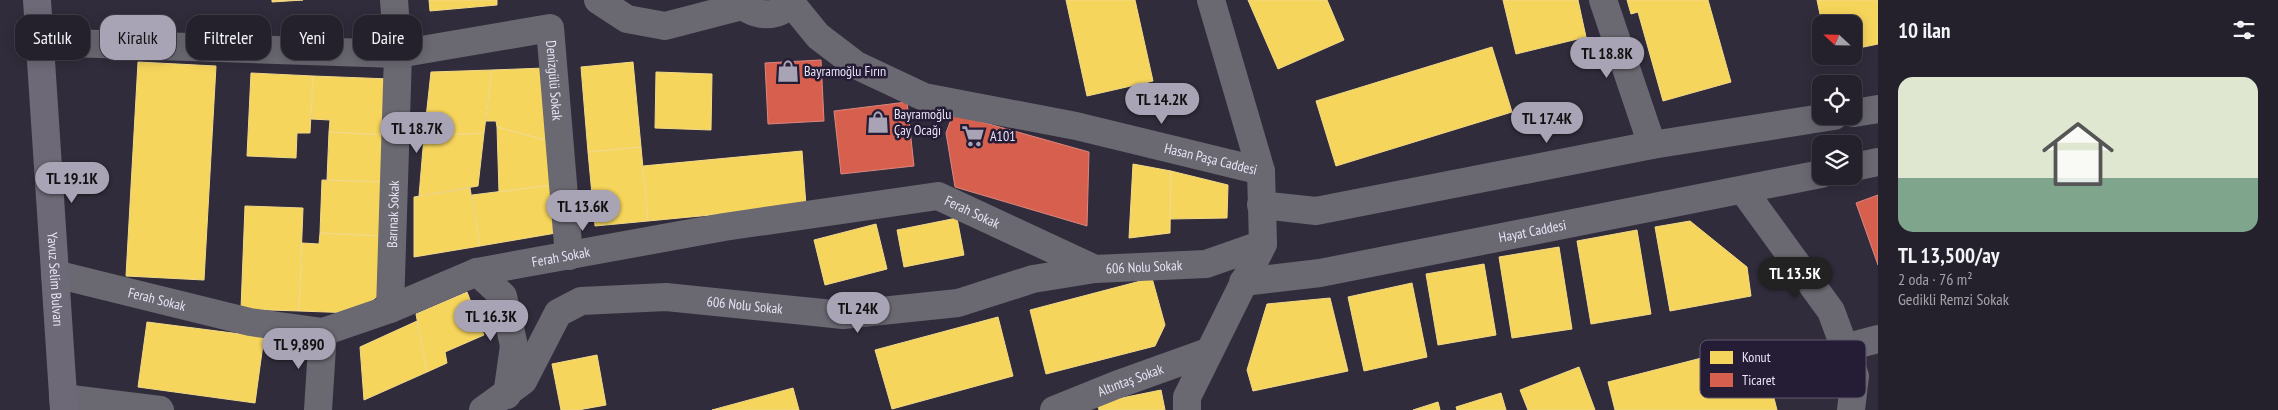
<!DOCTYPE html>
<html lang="tr">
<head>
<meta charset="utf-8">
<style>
  :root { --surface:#25212c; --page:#312e38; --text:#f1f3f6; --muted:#a3a3a9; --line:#423e48; --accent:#a8a3b5 }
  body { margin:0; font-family:"PT Sans Narrow",sans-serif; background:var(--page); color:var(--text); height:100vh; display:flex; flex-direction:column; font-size:19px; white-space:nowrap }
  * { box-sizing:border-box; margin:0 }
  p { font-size:16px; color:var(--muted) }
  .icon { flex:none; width:28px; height:28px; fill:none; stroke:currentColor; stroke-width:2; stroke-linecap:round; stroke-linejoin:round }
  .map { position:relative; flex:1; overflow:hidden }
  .sheet { display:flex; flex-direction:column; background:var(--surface); width:400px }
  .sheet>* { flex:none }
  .hud { position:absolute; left:15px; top:15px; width:475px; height:45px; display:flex; gap:10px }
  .needle { width:32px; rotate:292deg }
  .controls { position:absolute; left:1812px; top:15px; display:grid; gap:10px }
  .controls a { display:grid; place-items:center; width:50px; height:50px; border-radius:10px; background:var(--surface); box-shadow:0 2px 12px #0003,0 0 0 1px var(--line); font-size:25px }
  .price { position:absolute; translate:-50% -42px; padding:0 11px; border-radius:18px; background:var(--accent); color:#111; font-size:16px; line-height:32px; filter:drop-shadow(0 1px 2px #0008) }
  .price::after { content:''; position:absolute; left:50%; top:30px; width:15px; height:11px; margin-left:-8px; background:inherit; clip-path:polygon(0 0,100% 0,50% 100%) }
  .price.current { background:#222; color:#fff }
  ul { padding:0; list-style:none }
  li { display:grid; align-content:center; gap:10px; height:265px; padding:0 20px }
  li span { display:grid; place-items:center; height:155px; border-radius:15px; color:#555 }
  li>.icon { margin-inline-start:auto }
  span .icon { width:90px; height:90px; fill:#fffc; stroke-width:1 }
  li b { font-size:21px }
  h2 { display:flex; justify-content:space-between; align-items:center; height:60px; padding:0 20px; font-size:21px }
  .tag { padding:0 18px; border-radius:15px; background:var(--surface); box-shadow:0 2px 12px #0003,0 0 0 1px var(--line); font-size:18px; line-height:45px }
  .tag.current { background:var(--accent); color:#111 }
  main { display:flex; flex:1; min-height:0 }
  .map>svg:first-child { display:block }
  .homes { fill:#f6d55c; stroke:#f2d98a }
  .shops { fill:#d6604d; stroke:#db8780 }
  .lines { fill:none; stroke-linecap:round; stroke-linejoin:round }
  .minor { stroke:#6a6871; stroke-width:28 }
  .tertiary { stroke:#6a6871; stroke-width:28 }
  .secondary { stroke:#6d6976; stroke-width:28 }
  .labels { text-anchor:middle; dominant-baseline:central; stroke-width:5; stroke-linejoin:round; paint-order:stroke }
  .poi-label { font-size:14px; fill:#e8e3f6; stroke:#251c36; text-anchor:start }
  .street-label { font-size:14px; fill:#e8e3f6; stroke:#251c36 }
  .key { fill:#251c36; stroke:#605870; stroke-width:1 }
  .key-label { font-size:14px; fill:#e8e3f6 }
</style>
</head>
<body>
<main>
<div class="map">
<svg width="1878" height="410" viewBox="0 0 1878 410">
  <rect width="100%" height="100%" fill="#312c3b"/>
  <!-- homes -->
  <path class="homes" d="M272,0h31l-31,2z
    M429,0h68v5l-67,6z
    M1066,0h69l18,81 -66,15z
    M1248,0h79l17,40 -66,29z
    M1503,0h75l8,37 -70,17z
    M1627,0h81l23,82 -68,19 -25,-89 -7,2z
    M1817,0h61v44l-24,5v-25h-32z
    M1492,47l20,65 -176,54 -20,-65z
    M138,62l78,4 -12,214 -78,-4z
    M633,62l8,85 -53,5 -7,-85z
    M545,68l4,73 -52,-14 -1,-6h-10l6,-51z
    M492,70l-8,63 -60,3 7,-64z
    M656,72l56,2 -1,56 -56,-2z
    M251,73l62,3 -3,57h-13l-1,25 -49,-2z
    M313,76l77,3 -3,56 -58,-3 1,-12 -19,-1z
    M497,127l52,14 3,44 -53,7z
    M329,132l58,3 -2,47 -58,-2z
    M484,133l-6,53 -59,10 5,-60z
    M641,147l7,74 -53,5 -7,-74z
    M802,151l4,55 -158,15 -5,-55z
    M1133,164l38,7 -1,62 -41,5z
    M1171,171l57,14 -1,33 -57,1z
    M322,180l63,2 -3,54 -62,-3z
    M552,185l4,48 -76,13 -8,-51z
    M470,188l10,58 -66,11v-60z
    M245,206l58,2 -4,103 -58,-2z
    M957,218l7,37 -60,12 -7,-37z
    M1690,221l57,46 4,29 -81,15 -15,-84z
    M876,224l11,45 -62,16 -11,-45z
    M1637,230l14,84 -60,10 -14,-83z
    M320,233l62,3v57l-27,20 -56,-2 3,-68 17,1z
    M1559,247l13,82 -60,9 -13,-81z
    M1484,264l12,71 -58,10 -12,-71z
    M1152,278l13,47 -10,21 -109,28 -16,-64z
    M1412,283l15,74 -63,14 -16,-74z
    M467,292l17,43 -39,17 2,11 -20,9 -11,-58z
    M1330,298l18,73 -95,20 -6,-21 20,-66z
    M998,317l15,59 -121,33 -17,-59z
    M417,321l10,51 -63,28 -4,-53z
    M147,322l117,15 -9,66 -117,-16z
    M1760,343l17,67h-162l-7,-28z
    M597,355l9,50 -28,5h-17l-9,-46z
    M1579,367l16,43h-67l-8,-20z
    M793,388l6,22h-87z
    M1161,390l4,20h-66l-2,-7z
    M1501,393l5,17h-49l-1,-3z
    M1438,402l2,8h-27z"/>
  <!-- shops -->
  <path class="shops" d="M821,60l3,61 -56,3 -3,-61z
    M907,102l7,64 -73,8 -7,-63z
    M953,114l136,38 -2,74 -132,-39 -9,-54z
    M1878,195v70l-22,-62z"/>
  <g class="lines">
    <!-- minor -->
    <g class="minor">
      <path d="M1211,0l50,171"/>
      <path d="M1603,0l49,145"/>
      <path id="s1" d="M39,42l359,12 152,-26 19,228"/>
      <path d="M1743,190l88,121 24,65 -4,34"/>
      <path d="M477,272l26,24 11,50 -7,49"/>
      <path id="s2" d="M55,274l195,48 73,10 67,-23 87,-37 247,-45 214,-31 157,73"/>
      <path id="s3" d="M390,309l8,-255 -4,-54"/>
      <path d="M1844,348l34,-9"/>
      <path d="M63,398l97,12"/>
      <path d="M318,410l5,-78"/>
      <path id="s4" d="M483,410l40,-29 35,-68 23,-12 85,-4 177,18 115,-12 75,-24 62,-10 111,-5 57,-20"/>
      <path id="s5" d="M1054,410l62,-25 92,-33"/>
    </g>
    <!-- tertiary -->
    <g class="tertiary">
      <path d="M598,0l29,19 38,7 77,-20"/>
      <path d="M737,0c14,17 43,21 56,0"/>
      <path id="s6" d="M791,3l27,33 38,29 68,32 152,29 185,45 2,73 -76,153v13"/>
      <path d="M1854,113l24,-4"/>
      <path d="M1854,167l24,-5"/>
      <path d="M1261,205l55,6 336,-66 182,-29"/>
      <path id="s7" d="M1243,282l77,-9 501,-99"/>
    </g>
    <!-- secondary -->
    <path class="secondary" id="s8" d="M37,0l27,410"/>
  </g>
  <!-- icons -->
  <defs>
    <symbol id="shop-bare" viewBox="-9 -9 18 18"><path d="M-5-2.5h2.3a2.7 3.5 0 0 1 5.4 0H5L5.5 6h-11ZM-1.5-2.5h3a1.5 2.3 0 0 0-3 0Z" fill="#a8a3b5" stroke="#251c36" stroke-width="2.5" paint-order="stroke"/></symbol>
    <symbol id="supermarket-bare" viewBox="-9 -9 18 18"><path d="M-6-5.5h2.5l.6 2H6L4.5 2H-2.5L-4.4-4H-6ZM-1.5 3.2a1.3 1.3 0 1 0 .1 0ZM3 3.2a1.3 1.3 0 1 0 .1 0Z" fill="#a8a3b5" stroke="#251c36" stroke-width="2.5" paint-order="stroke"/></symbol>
  </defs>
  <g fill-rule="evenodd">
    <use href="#shop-bare" x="772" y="55" width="32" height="32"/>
    <use href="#shop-bare" x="862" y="106" width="32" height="32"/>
    <use href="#supermarket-bare" x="957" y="120" width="32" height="32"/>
  </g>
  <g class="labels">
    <!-- poi labels -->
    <g class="poi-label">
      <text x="804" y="71">Bayramoğlu Fırın</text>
      <text x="894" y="114">Bayramoğlu<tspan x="894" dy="16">Çay Ocağı</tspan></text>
      <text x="990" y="136">A101</text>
    </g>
    <!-- street labels -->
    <g class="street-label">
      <text stroke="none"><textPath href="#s1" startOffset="566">Denizgülü Sokak</textPath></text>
      <text stroke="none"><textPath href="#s6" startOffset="459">Hasan Paşa Caddesi</textPath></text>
      <text stroke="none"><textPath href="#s2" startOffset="945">Ferah Sokak</textPath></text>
      <text stroke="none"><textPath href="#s3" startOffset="95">Barınak Sokak</textPath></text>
      <text stroke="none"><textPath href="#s7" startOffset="294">Hayat Caddesi</textPath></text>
      <text stroke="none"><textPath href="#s2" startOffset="525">Ferah Sokak</textPath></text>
      <text stroke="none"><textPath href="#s4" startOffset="721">606 Nolu Sokak</textPath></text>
      <text stroke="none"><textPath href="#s8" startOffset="280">Yavuz Selim Bulvarı</textPath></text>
      <text stroke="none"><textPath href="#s2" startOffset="105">Ferah Sokak</textPath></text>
      <text stroke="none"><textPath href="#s4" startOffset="316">606 Nolu Sokak</textPath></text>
      <text stroke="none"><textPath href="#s5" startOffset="82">Altıntaş Sokak</textPath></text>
    </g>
  </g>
  <!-- legend -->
  <rect x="1700" y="340" width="166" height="58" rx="8" class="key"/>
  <rect x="1710" y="351" width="23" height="13" fill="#f6d55c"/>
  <rect x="1710" y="373" width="23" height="14" fill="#d6604d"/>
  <g class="key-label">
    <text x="1742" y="362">Konut</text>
    <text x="1742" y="385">Ticaret</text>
  </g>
</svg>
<div class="controls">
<a><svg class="needle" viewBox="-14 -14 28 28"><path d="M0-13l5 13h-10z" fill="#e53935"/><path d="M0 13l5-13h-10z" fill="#a3a3a9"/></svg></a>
<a><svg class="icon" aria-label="locate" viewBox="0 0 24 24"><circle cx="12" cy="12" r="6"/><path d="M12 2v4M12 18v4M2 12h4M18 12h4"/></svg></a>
<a><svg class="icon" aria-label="layers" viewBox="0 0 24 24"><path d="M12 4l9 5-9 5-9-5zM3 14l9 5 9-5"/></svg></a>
</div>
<b class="price" style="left:1607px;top:79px">TL 18.8K</b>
<b class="price" style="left:1162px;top:125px">TL 14.2K</b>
<b class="price" style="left:1547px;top:144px">TL 17.4K</b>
<b class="price" style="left:417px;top:154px">TL 18.7K</b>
<b class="price" style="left:72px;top:204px">TL 19.1K</b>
<b class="price" style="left:583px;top:232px">TL 13.6K</b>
<b class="price current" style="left:1795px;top:299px">TL 13.5K</b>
<b class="price" style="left:858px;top:334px">TL 24K</b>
<b class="price" style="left:491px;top:342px">TL 16.3K</b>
<b class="price" style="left:299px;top:370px">TL 9,890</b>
<div class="hud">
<a class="tag">Satılık</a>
<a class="tag current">Kiralık</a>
<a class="tag">Filtreler</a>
<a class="tag">Yeni</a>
<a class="tag">Daire</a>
</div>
</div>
<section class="sheet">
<h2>10 ilan<svg class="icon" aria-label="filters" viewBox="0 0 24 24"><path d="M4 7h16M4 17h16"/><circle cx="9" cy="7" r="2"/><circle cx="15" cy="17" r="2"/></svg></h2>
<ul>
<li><span style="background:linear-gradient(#dfe7d0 65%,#7fa58c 0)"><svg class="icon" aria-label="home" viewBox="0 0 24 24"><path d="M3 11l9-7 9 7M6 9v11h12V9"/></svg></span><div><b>TL 13,500/ay</b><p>2 oda · 76 m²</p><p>Gedikli Remzi Sokak</p></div></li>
</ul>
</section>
</main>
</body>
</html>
